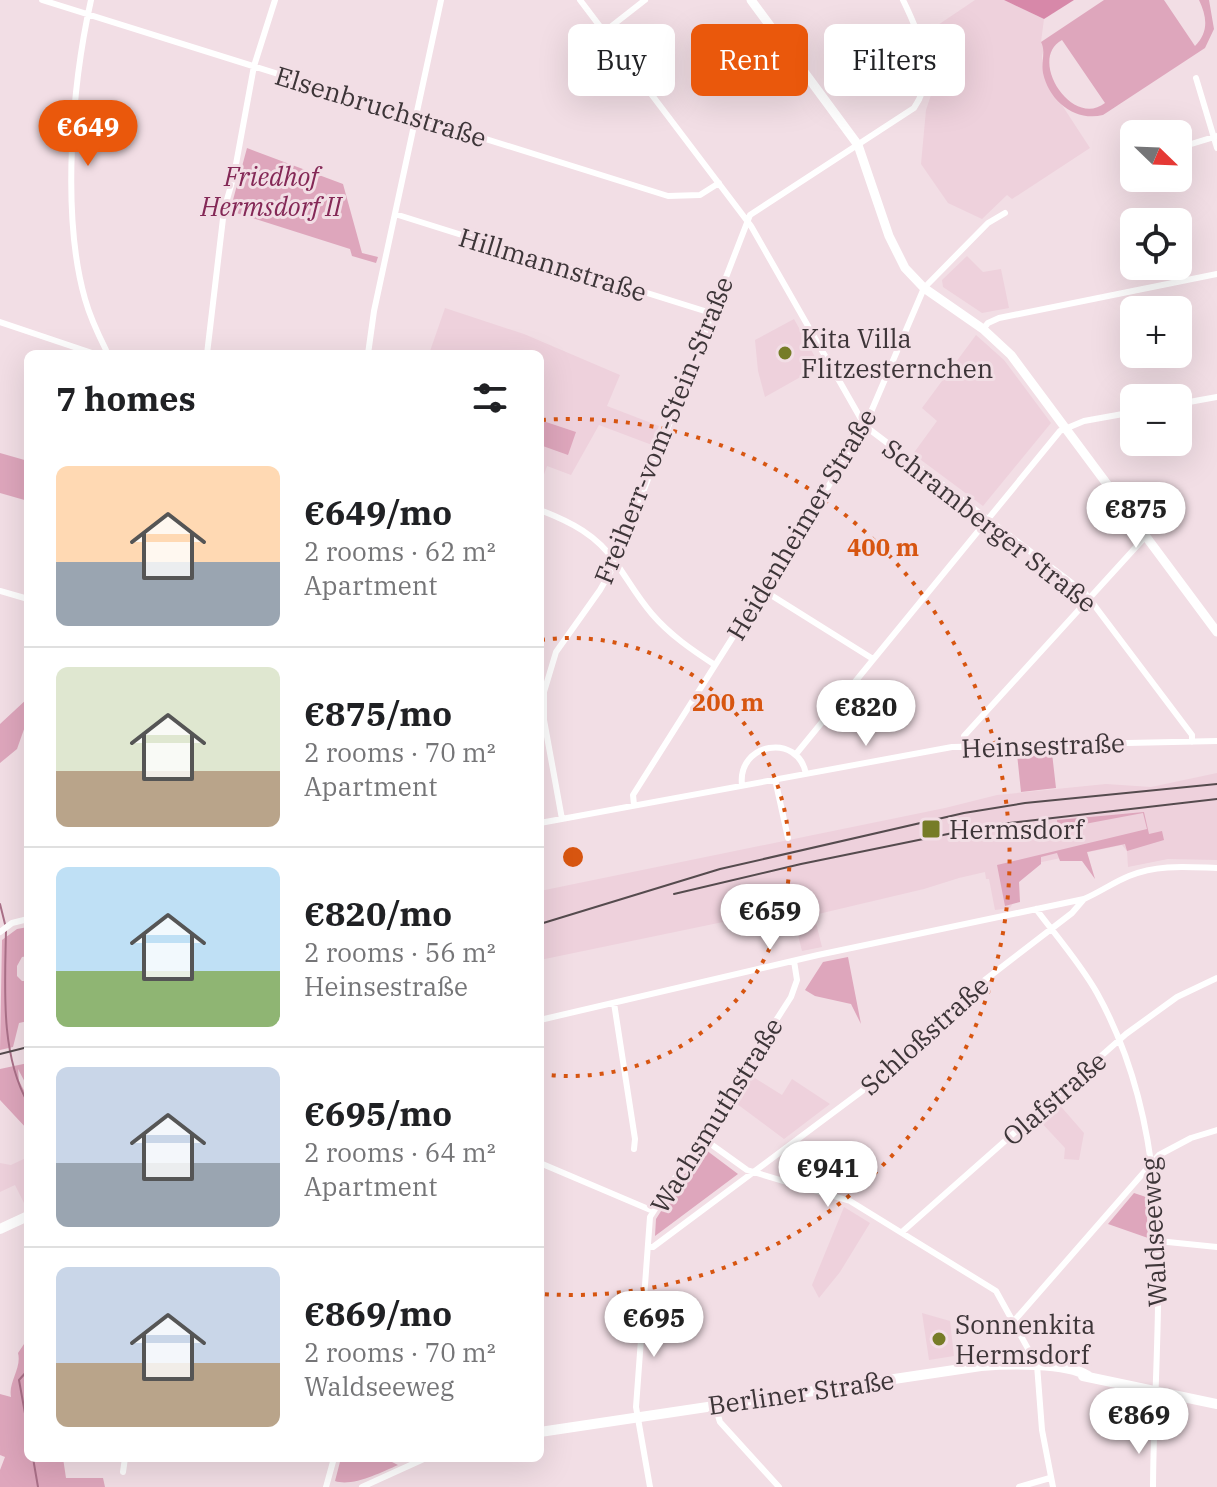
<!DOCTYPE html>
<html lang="en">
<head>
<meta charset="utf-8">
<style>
  :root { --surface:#fff; --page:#f2f2f2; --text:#202124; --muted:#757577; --line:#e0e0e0; --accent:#ea580c }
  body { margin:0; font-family:"IBM Plex Serif",serif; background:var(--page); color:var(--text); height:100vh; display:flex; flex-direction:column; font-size:30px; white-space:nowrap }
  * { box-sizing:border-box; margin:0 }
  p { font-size:26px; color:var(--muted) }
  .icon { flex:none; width:44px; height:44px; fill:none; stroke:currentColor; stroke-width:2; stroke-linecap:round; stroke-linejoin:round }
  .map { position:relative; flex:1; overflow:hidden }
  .sheet { position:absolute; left:24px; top:350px; width:520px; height:1112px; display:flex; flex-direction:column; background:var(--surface); border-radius:12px; box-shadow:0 8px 32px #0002 }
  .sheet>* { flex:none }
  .top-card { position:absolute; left:568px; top:24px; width:528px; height:72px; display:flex; gap:16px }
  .needle { width:52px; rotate:113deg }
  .tools { position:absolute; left:1120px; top:120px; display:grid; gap:16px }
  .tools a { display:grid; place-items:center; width:72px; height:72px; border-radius:12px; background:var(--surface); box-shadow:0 8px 32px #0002; font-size:40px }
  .price { position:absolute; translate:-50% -68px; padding:0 18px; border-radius:28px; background:#fff; color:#222; font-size:26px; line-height:52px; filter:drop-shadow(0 2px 4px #0008) }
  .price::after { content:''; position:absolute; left:50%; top:48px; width:24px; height:18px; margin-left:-12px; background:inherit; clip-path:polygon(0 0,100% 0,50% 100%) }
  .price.selected { background:var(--accent); color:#fff }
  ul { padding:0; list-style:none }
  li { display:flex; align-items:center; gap:24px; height:200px; padding:0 32px }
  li+li { border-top:2px solid var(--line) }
  li span { display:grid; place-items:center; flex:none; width:224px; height:160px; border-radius:12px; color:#555 }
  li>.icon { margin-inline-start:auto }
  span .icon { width:96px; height:96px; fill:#fffc; stroke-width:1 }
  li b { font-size:34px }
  h2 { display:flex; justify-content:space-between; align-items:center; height:96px; padding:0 32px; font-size:34px }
  .pill { padding:0 28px; border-radius:12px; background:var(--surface); box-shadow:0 8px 32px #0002; font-size:28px; line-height:72px }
  .pill.selected { background:var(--accent); color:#fff }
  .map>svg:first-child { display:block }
  .built { fill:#eed1dc }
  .green { fill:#dea6bc; fill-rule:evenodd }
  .forest { fill:#d788a9 }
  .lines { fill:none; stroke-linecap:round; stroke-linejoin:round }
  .stream { stroke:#aa7088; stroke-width:2 }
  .street { stroke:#fff; stroke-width:6 }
  .secondary { stroke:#fff; stroke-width:9 }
  .primary { stroke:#fff; stroke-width:10 }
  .tram { stroke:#554b4e; stroke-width:2 }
  .ring { fill:none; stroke:#d75510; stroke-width:4; stroke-dasharray:4 8 }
  .poi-dot { fill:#767c27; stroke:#f2dee5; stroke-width:3 }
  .labels { text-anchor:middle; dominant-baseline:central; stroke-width:6; stroke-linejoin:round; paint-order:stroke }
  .street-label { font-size:26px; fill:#3d3538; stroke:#f2dee5 }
  .park-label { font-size:26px; font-style:italic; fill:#842856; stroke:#f2dee5 }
  .poi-label { font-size:26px; fill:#3d3538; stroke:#f2dee5; text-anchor:start }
  .centre { fill:#d75510; stroke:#f2dee5; stroke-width:4 }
  .ring-label { font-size:24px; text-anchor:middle; font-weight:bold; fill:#d75510; stroke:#f2dee5; stroke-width:6; stroke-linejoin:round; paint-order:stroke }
</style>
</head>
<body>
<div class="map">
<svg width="1217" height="1487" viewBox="0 0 1217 1487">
  <rect width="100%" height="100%" fill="#f2dee5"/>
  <!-- built -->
  <path class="built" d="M975,0h29l40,19 -3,23 3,5 -2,9 3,23 45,69 -78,51 -5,-4 -25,24 -34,-16 -27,-39 5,-54 9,-27 -3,-35 -6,-15z
    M967,256l16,16 18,-3 8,39 -27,5 -39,-26 -1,-7z
    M445,308l79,26 96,41 -13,31 52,20 -7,19 -53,-20 -28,50 -24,-9 -7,20v-132h-111z
    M794,319l26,47 -55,31 -7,-26 -3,-31z
    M976,335l28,25 47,63 -68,83 -70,-52 24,-33 -15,-13z
    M1217,773v87l-49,-1 -40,8 -1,-16 -5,-6 -113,24 7,29 -6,10 -15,2 -6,-31h-3l-1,-7 -26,6 -35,11 -110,26 8,32 -20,4 -11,-43 -251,52v-69l405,-83 52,-13 109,-11 45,3z
    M750,1075l32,20 10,-16 38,25 -46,35 -51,-38z
    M1057,1102l27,31 -5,27 -15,-1 1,-11 -27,-29z
    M28,1157v46l-3,2 -10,-20 -15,7v-29l11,2z
    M844,1207l26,16 -30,49 -21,26 -7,-13z
    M922,1313l28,8 4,35 -25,4z"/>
  <!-- green -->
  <path class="green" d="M1104,0h60l31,46c14,-14 12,-29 4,-46h10l5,29 -9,19 -102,67c-28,7 -54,-14 -60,-42 -2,-11 3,-22 -2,-31zM1062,40l43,63c-33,26 -78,-44 -43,-63z
    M247,148l96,36 19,69 16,4 -2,6 -24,-7 -2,-7 -120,-38z
    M540,420l36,12 -8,23 -28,-10z
    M0,453l28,8v40l-28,-8z
    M28,698v20l-11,31 -17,14v-39z
    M1052,753l4,35 -35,4 -4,-38z
    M1144,812l5,22 13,-3 2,9 -37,11 -2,-7 -38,8 8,27 -13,-18h-22l-3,-8 -16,4v7l-22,18 1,20 -15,4 -8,-41 150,-36 -4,-16 -85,16 -1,-9z
    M28,927v29l-6,1 -5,9v10l5,5h6v40l-9,2 -6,24 -13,3 2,-110 15,-11z
    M848,957l13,67 -10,-20 -36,-8 -10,-6 18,-28z
    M28,1063v25l-10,-19 1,12 9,17v32l-28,-30v-31z
    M702,1147l36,27 -83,62 1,-17z
    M1134,1193l12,4 2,41 -40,-14z
    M28,1338v120h35l3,20h37l2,9h-105v-17l5,-13 -5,-2v-61l11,3c-3,-15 11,-29 7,-44z
    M341,1458h43l14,7c-18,8 -46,22 -63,16z"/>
  <!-- forest -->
  <path class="forest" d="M1004,0h70l-30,19z"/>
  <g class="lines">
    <!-- stream -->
    <path class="stream" d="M0,904l5,20
      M6,930c-1,57 -6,124 22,173
      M28,1370l-9,10 9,50
      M33,1458l5,29"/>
    <!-- street -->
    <path class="street" d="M42,0l626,196 32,-1 19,-12
      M91,0c-19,85 -30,215 -6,299 5,18 13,35 21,51l-1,4
      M580,0l171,226 114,200 220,167 107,142v7
      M604,32l41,-32
      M1196,78l21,70
      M1178,148l39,-12
      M1123,166l11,-4
      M395,214l316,99
      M0,322l95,32
      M983,329l5,-6 11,-5 218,-44
      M207,354l17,-144 10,-35 20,-109 21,-66
      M368,354l6,-43 67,-311
      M1178,404l39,-7
      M540,510c31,12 57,25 76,53 12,17 22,35 36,51 18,21 40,36 63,51
      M763,590l110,69
      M0,591l28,8
      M963,747l1,-11 182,-200
      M796,754l264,-323 24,-10 50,-9
      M775,779l13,59
      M742,785c-5,-42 56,-53 64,-11
      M634,805l-1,-10 229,-362 62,-145 64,-65 17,-10
      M562,819l-18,-99v-28l12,-40 44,-62 16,-28 134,-347 164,-107c24,-34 5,-75 -11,-108
      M540,823l412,-76 265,-6
      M1036,909c21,28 44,54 61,84 85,153 57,327 56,494
      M0,932l12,-9 16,-4
      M614,1003l21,136 -1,10
      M540,1020l278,-65 266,-56c16,-7 30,-17 45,-23 29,-12 58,-9 88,-8
      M701,1137l46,33 103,31 146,90 41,74 5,65 11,57
      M540,1163l113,48
      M902,1232l224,-198 51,-37 40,-19
      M1158,1241l59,6
      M648,1247h5l209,-156 119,-108 91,-70 12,-14
      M1014,1321l145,-166 32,-17 26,-8
      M715,1406l5,16 59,65
      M123,1472l2,-14
      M326,1487l8,-29
      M362,1487l64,-29
      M650,1487l-14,-80 14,-190 141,-220 6,-17 -3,-19
      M1019,1487l31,-9"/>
    <!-- secondary -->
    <path class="secondary" d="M751,0l107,145 31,91 16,32 19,20 59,41 28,26 206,277"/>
    <!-- primary -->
    <path class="primary" d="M0,1229l28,-13
      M1083,1376l134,28
      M540,1432l441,-66c25,-2 86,-4 107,10"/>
    <!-- tram -->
    <path class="tram" d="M674,894l127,-30 191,-39 225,-26
      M540,924l180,-55 244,-56 61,-10 192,-19
      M0,1054l28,-7"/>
  </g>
  <!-- distance rings -->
  <g class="ring">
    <path d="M541 640A219 219 0 1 1 541 1074"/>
    <path d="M542 420A438 438 0 1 1 542 1294"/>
  </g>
  <!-- markers -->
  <g class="poi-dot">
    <circle cx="785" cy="353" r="8"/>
    <rect x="921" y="819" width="20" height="20" rx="4"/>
    <circle cx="939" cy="1339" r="8"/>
  </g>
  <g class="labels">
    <!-- street labels -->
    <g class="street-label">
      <text transform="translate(381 106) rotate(17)">Elsenbruchstraße</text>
      <text transform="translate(553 264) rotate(17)">Hillmannstraße</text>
      <text transform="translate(663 430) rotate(-68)">Freiherr-vom-Stein-Straße</text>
      <text transform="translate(801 524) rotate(-59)">Heidenheimer Straße</text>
      <text transform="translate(990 525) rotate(38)">Schramberger Straße</text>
      <text transform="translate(1043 745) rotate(-2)">Heinsestraße</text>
      <text transform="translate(924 1035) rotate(-42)">Schloßstraße</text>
      <text transform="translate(1054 1098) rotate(-41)">Olafstraße</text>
      <text transform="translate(716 1115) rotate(-58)">Wachsmuthstraße</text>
      <text transform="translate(1153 1232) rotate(-93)">Waldseeweg</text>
      <text transform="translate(801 1392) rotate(-8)">Berliner Straße</text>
    </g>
    <!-- park labels -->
    <g class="park-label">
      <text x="271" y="176">Friedhof<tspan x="271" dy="30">Hermsdorf II</tspan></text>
    </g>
    <!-- poi labels -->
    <g class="poi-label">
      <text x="801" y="338">Kita Villa<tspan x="801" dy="30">Flitzesternchen</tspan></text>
      <text x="949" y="829">Hermsdorf</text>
      <text x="955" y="1324">Sonnenkita<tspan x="955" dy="30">Hermsdorf</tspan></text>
    </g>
  </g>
  <circle cx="573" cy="857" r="12" class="centre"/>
  <g class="ring-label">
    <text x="883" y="556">400 m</text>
    <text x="728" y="711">200 m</text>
  </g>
</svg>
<div class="tools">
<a><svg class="needle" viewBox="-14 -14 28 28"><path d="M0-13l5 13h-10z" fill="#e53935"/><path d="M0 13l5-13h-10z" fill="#757577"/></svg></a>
<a><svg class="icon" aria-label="locate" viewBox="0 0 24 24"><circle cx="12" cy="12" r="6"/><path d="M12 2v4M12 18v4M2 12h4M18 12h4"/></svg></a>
<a>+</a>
<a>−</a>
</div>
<b class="price selected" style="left:88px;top:168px">€649</b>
<b class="price" style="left:1136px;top:550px">€875</b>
<b class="price" style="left:866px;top:748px">€820</b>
<b class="price" style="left:770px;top:952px">€659</b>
<b class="price" style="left:828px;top:1209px">€941</b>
<b class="price" style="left:654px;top:1359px">€695</b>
<b class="price" style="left:1139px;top:1456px">€869</b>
<div class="top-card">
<a class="pill">Buy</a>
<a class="pill selected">Rent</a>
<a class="pill">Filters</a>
</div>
<section class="sheet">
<h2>7 homes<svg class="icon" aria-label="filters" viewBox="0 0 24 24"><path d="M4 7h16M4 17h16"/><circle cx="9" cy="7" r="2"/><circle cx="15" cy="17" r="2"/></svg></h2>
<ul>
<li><span style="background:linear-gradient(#ffd9b3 60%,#9aa5b1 0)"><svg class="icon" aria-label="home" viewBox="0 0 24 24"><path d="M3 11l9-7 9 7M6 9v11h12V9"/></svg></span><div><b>€649/mo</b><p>2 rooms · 62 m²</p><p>Apartment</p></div></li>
<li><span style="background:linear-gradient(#dfe7d0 65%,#b9a48a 0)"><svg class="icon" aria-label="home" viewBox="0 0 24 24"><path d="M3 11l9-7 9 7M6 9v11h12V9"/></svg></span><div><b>€875/mo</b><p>2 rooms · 70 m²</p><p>Apartment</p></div></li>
<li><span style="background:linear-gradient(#bfe0f5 65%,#8fb573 0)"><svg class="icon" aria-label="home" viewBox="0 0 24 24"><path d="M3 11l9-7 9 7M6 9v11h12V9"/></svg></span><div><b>€820/mo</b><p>2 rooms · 56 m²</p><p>Heinsestraße</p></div></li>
<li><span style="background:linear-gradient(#c9d6e8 60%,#9aa5b1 0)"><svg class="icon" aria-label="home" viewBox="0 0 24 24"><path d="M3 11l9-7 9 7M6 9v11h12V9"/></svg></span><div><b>€695/mo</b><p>2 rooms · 64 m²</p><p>Apartment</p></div></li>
<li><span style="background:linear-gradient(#c9d6e8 60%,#b9a48a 0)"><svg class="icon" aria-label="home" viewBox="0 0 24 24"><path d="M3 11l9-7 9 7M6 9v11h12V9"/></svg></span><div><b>€869/mo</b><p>2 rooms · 70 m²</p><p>Waldseeweg</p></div></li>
</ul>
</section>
</div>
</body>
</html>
